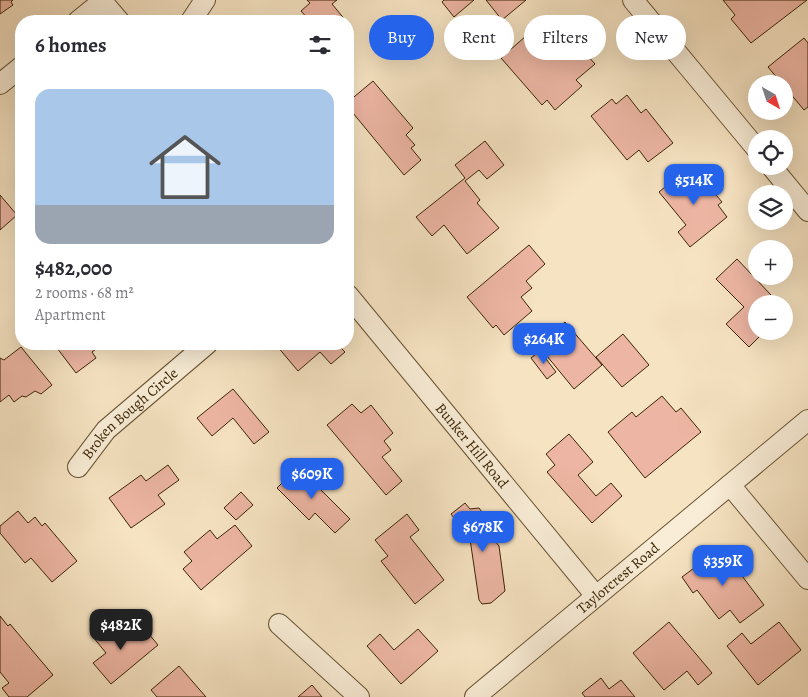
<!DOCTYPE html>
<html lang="en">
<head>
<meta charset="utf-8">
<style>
  :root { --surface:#fff; --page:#f2f2f3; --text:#2b2b33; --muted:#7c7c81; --line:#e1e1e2; --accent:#2563eb }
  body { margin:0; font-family:Alegreya,serif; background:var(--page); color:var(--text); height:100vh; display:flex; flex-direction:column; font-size:19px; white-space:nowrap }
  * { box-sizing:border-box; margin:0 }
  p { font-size:16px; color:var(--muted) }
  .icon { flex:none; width:28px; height:28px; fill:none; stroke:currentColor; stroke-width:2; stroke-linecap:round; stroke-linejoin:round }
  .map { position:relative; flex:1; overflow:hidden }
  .drawer { position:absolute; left:15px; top:15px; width:339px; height:335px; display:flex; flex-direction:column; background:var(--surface); border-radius:20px; box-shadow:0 5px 20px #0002 }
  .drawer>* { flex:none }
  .hud { position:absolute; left:369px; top:15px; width:364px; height:45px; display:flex; gap:10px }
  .needle { width:32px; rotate:141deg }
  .fabs { position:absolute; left:748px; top:75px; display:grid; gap:10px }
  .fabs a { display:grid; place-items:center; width:45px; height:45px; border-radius:50%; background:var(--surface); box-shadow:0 5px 20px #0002; font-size:25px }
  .price { position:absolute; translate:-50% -42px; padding:0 11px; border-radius:10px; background:var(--accent); color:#fff; font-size:16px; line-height:32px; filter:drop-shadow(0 1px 2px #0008) }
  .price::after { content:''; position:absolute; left:50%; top:30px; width:15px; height:11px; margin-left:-8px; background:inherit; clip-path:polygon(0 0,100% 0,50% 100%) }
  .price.on { background:#222; color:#fff }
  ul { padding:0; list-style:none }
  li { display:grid; align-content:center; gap:10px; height:265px; padding:0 20px }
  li+li { border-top:1px solid var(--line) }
  li span { display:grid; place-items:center; height:155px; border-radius:15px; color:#555 }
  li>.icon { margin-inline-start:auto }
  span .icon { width:90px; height:90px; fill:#fffc; stroke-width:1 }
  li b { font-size:21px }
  h2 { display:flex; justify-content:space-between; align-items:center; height:60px; padding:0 20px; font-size:21px }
  .tag { padding:0 18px; border-radius:22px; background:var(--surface); box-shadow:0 5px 20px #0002; font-size:18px; line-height:45px }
  .tag.on { background:var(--accent); color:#fff }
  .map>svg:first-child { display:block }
  .building { fill:#edb6a4; stroke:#3a2504 }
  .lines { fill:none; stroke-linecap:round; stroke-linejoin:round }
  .minor-casing { stroke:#695434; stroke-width:22 }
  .minor { stroke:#f9edd7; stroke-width:20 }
  .labels { text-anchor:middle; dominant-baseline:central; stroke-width:4; stroke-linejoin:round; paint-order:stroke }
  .street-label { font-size:15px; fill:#3a2504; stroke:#f9edd7 }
</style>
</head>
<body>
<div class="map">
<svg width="808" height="697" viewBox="0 0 808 697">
  <rect width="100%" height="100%" fill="#f6e3c2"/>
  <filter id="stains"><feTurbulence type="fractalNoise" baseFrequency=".004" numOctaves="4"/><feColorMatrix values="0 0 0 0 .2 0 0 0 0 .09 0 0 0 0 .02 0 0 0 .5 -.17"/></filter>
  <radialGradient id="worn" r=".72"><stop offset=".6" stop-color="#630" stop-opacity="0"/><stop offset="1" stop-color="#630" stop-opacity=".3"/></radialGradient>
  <!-- building -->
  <path class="building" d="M0,0h13l-2,2 2,3 -13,9z
    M307,0h30l-5,4 14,17h-36l-9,-10 9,-8z
    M444,0h30l-20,17 -12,-15z
    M486,0h40l-24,20z
    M723,0h84l-56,43 -20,-24 4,-4z
    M543,21l28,33 9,-7 15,17 -19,16 6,6 -27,24 -8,-10 -5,5 -41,-47z
    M804,38l4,5v64l-4,3 -36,-43z
    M373,81l40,47 -7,7 9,10 -4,3 10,12 -17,15 -56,-68v-5z
    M627,95l14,18 5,-4 27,34 -25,19 -9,-12 -12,10 -36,-44 21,-17 4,5z
    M485,141l19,24 -17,14 -8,-9 -14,11 15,19 -3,3 22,25 -32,26 -23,-29 -12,11 -16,-19 49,-39 -10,-13z
    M688,168l8,11 4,-3 22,26 -4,3 9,12 -37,30 -12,-15 8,-7 -27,-33z
    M0,195l17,20 -17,15z
    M529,245l16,19 -19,17 6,7 -11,9 11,14 -28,24 -8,-10 -3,3 -26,-31z
    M737,259l34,36 -9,9h-6v6l-6,6 6,7v8h9l-16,16 -23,-23 18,-17 -28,-28z
    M565,322l37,43 -28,24 -32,-39 8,-7 -4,-5z
    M623,334l26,31 -27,22 -26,-30z
    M54,344h49l-11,8 4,6 -20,15z
    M279,344h58l8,8 -14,12 -11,-12 -22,19 -21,-25z
    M21,347l31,38 -11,9 -6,-3 -9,6 -4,-1 -8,6 -5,-7 -9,7v-44l4,2z
    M540,351l16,21 -9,7 -16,-21z
    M233,389l36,43 -15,12 -21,-26 -21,18 -15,-18z
    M662,396l14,16 5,-4 20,24 -56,46 -37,-46 24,-20 4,5z
    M352,404l9,9 10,-8 22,28 -9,8 7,9 -9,7 20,24 -16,14 -59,-70z
    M569,434l24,28 -15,13 18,21 15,-13 11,13 -30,27 -45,-51 8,-7 -9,-11z
    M168,465l11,15 -21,15 7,9 -34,24 -22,-30 32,-23 5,6z
    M298,467l52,52 -15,14 -20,-20 -6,7 -32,-32z
    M241,492l12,13 -17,15 -12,-12z
    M465,503l5,6 9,-1 15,20 -6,4 11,14 6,45 -14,12 -9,1 -3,-4 -9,-61 -19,-25z
    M18,511l10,12 7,-6 7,9 3,-3 32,38 -25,21 -21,-24 -6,5 -25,-30v-7z
    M407,514l12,16 -9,7 34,43 -29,24 -34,-43 7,-5 -13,-16z
    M235,525l17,21 -51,44 -18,-21 9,-8 -8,-9 26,-22 7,9z
    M721,548l43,57 -24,18 -10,-13 -11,9 -22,-29 -4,3 -11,-16z
    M0,616l8,10 2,-2 43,51 -26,22h-18l-7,-9 7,-5 -9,-11z
    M113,621l16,20 15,-13 14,17 -47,39 -18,-21 13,-10 -13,-16z
    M669,622l43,51 -14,12 -11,-14 -23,19 -31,-37z
    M779,622l22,28 -43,35 -31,-39 15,-13 9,11z
    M418,629l20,22 -37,33 -34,-38 13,-12 14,16z
    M179,666l27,31h-49l-6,-7z
    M601,678l8,11 12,-9 14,17h-50l-3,-4z
    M312,685l10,12h-24z"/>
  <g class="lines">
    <defs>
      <g id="minor">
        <path d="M101,0l18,21"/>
        <path d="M633,0l123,148"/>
        <path d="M78,21l25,-20"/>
        <path d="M191,21l14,-21"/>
        <path d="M0,84l21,-17"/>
        <path d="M771,166l37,45"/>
        <path id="s1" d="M348,295l248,301"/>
        <path id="s2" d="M78,467l28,-37 101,-86"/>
        <path d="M730,485l78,94"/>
        <path d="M279,624l80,73"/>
        <path id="s3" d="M475,697l333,-277"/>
      </g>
    </defs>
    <!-- minor casing -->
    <use href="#minor" class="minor-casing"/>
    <!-- minor -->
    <use href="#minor" class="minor"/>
  </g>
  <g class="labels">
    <!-- street labels -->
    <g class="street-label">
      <text stroke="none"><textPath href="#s2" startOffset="75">Broken Bough Circle</textPath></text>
      <text stroke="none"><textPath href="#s1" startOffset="195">Bunker Hill Road</textPath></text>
      <text stroke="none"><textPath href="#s3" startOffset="186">Taylorcrest Road</textPath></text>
    </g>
  </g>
  <rect width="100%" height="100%" filter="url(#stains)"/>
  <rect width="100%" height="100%" fill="url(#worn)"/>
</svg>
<div class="fabs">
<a><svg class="needle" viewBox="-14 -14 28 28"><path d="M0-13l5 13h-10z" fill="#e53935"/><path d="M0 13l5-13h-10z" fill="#7c7c81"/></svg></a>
<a><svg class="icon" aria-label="locate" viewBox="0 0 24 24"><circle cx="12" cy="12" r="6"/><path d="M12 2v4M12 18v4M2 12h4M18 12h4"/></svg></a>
<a><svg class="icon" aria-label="layers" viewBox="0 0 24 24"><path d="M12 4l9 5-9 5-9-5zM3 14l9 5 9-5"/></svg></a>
<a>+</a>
<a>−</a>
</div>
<b class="price" style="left:694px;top:206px">$514K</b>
<b class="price" style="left:544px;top:365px">$264K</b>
<b class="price" style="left:312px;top:500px">$609K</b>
<b class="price" style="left:483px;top:553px">$678K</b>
<b class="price" style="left:723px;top:587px">$359K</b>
<b class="price on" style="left:121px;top:651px">$482K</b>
<div class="hud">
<a class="tag on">Buy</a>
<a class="tag">Rent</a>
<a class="tag">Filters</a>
<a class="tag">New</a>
</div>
<section class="drawer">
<h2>6 homes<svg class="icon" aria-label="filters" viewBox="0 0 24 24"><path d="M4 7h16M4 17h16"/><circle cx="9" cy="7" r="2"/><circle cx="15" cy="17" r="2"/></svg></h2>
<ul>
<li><span style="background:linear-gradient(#a9c7e8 75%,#9aa5b1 0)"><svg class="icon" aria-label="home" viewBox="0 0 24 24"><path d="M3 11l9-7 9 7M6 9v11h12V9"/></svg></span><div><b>$482,000</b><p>2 rooms · 68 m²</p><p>Apartment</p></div></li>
</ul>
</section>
</div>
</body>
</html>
